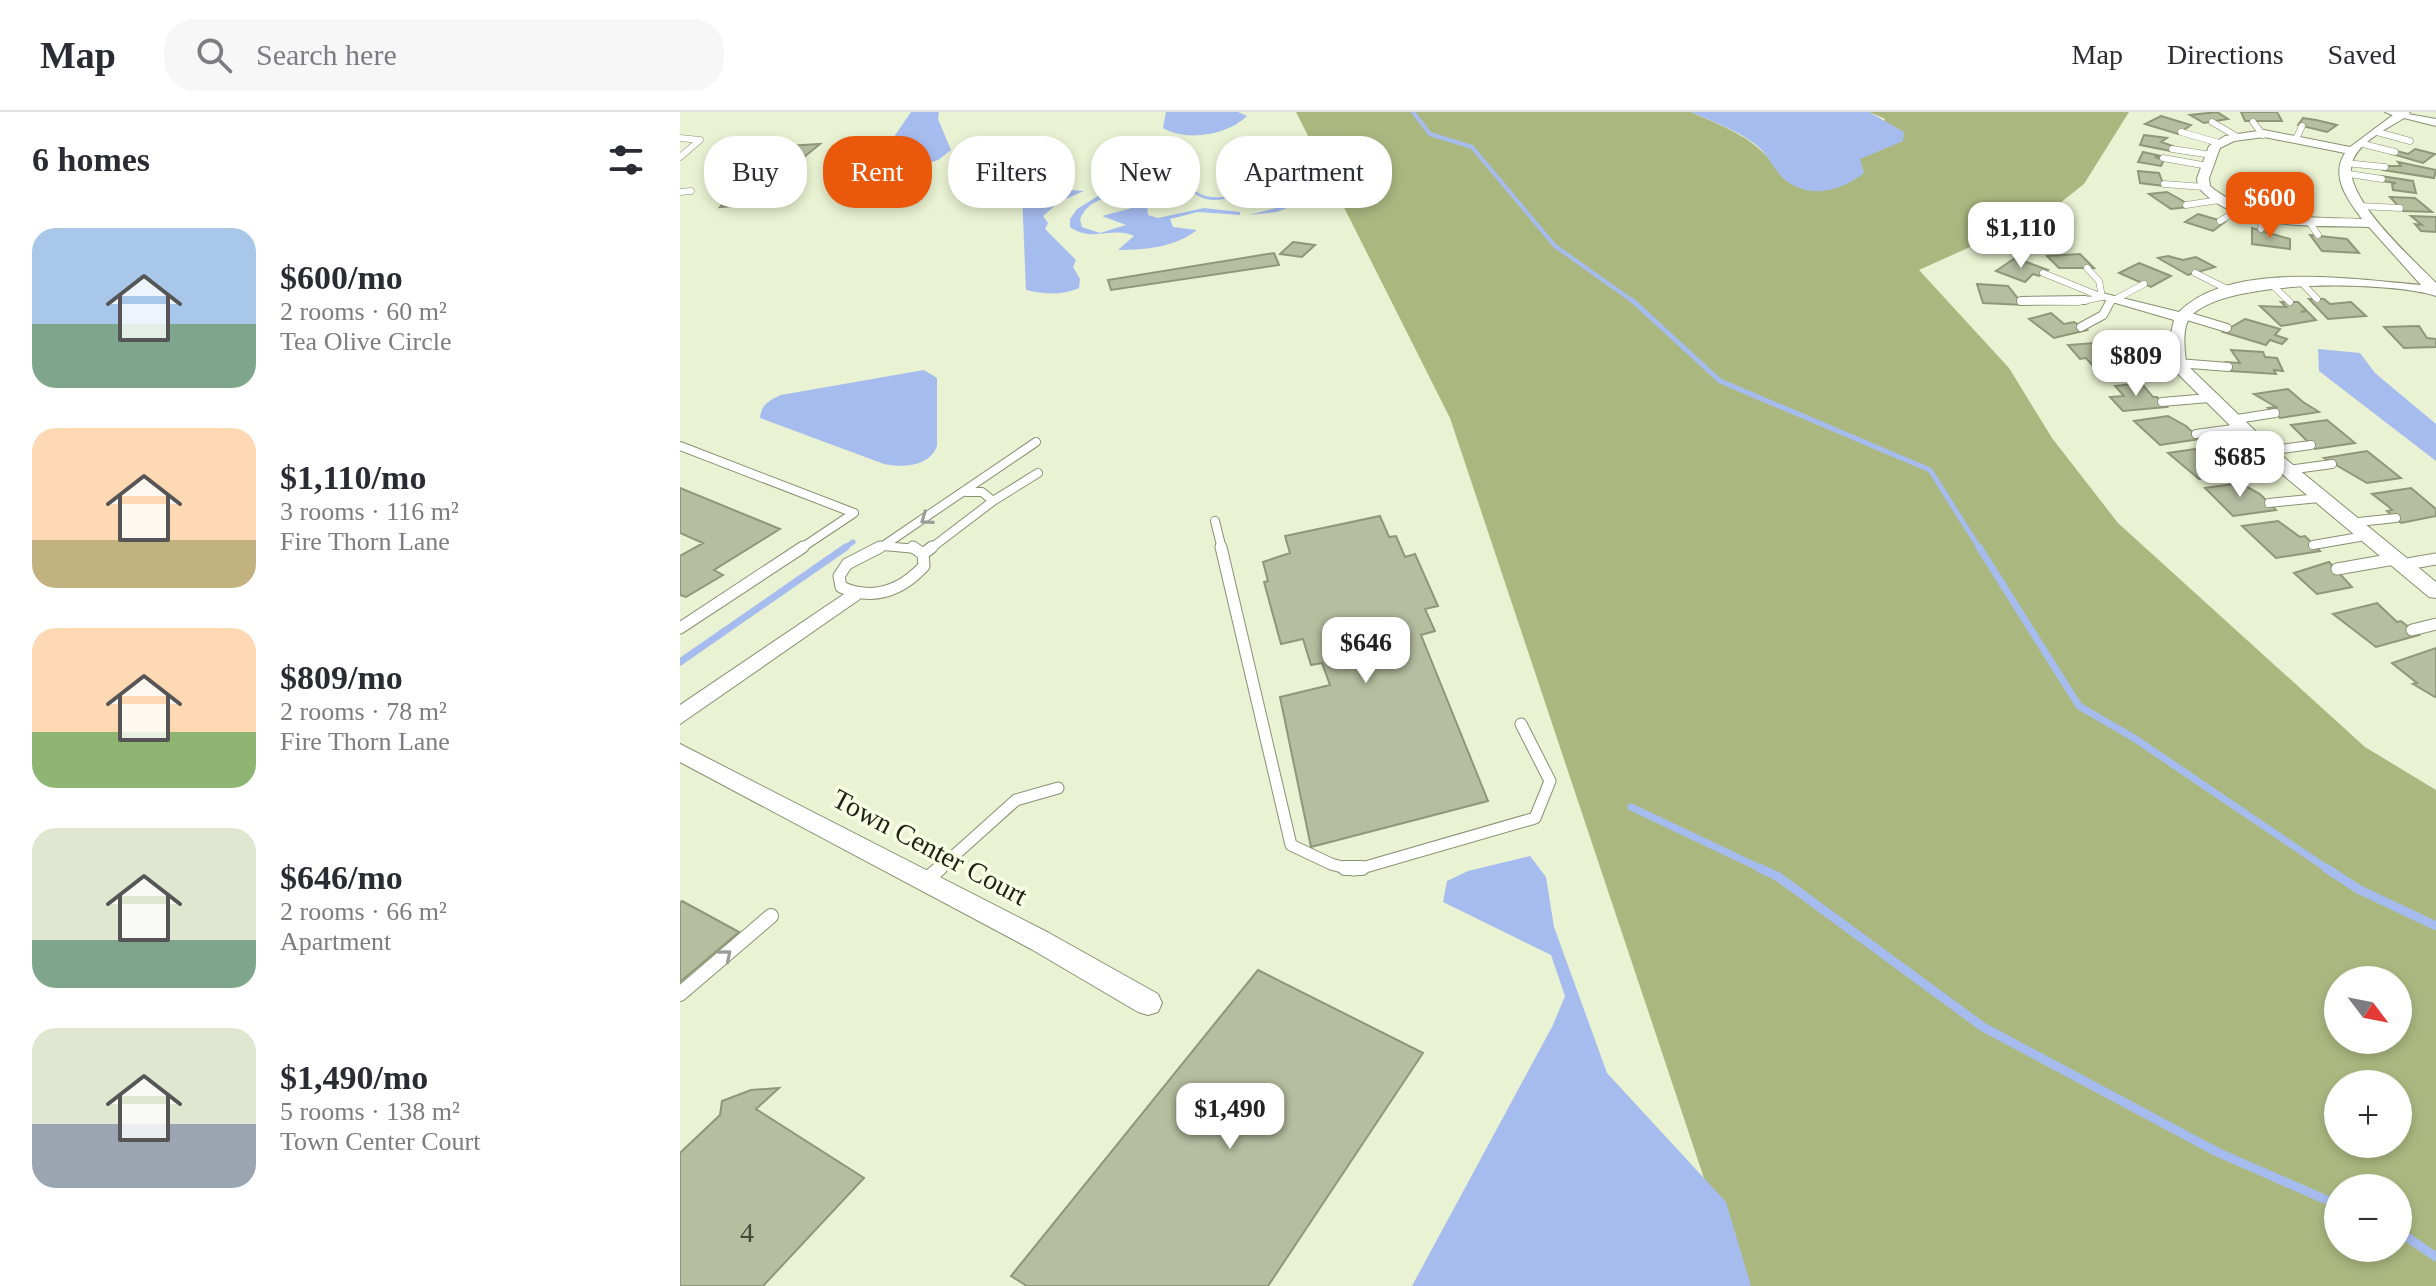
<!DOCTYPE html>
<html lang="en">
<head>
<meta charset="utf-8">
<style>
  :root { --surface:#fff; --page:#f7f7f7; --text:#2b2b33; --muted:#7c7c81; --line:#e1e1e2; --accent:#ea580c }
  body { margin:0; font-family:Georgia,serif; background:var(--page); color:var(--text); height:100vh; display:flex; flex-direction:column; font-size:30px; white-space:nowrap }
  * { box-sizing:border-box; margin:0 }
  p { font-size:26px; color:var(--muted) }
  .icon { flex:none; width:44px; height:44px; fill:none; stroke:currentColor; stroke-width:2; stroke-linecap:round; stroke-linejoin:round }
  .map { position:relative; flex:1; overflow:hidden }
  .drawer { display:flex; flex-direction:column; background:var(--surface); width:680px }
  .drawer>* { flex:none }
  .guide { position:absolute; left:24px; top:24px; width:760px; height:72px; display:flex; gap:16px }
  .needle { width:52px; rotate:122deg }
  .tools { position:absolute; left:1644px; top:854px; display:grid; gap:16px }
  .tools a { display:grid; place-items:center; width:88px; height:88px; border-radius:50%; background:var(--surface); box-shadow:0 4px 12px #0003; font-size:40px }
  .price { position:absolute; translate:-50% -68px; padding:0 18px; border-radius:16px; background:#fff; color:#222; font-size:26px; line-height:52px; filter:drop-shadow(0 2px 4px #0008) }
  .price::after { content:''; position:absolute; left:50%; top:48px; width:24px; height:18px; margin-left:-12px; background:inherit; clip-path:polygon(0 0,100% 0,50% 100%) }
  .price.on { background:var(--accent); color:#fff }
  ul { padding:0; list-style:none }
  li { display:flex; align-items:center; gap:24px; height:200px; padding:0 32px }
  li span { display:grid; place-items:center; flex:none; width:224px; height:160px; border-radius:24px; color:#555 }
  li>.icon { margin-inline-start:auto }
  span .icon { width:96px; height:96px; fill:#fffc; stroke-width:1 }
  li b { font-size:34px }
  h2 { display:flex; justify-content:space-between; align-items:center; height:96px; padding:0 32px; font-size:34px }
  .pill { padding:0 28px; border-radius:32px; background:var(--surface); box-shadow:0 4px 12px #0003; font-size:28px; line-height:72px }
  .pill.on { background:var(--accent); color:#fff }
  header { display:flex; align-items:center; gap:48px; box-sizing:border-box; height:112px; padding:0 40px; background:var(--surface); border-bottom:2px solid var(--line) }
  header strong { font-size:38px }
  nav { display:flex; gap:44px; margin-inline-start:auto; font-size:28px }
  .search { width:560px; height:72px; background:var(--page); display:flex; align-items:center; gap:20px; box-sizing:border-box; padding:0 28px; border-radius:32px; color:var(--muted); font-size:30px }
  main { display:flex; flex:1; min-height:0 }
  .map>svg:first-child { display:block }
  .forest { fill:#aab880; fill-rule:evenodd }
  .water { fill:#a6bcef }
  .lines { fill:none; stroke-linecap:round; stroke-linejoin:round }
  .stream-far3 { stroke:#a6bcef; stroke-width:4 }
  .stream-far2 { stroke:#a6bcef; stroke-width:5 }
  .stream-far1 { stroke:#a6bcef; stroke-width:7 }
  .stream { stroke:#a6bcef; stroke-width:9 }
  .building { fill:#b5be9f; stroke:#8f9779; stroke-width:2 }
  .lane-far3-casing { stroke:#899173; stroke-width:7 }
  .lane-far2-casing { stroke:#899173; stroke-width:10 }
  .lane-far1-casing { stroke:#899173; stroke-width:13 }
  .lane-casing { stroke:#899173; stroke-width:16 }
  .street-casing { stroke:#899173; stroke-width:2 }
  .secondary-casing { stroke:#899173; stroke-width:2 }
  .lane-far3 { stroke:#fff; stroke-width:6 }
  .lane-far2 { stroke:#fff; stroke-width:8 }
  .lane-far1 { stroke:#fff; stroke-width:11 }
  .lane { stroke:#fff; stroke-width:14 }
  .street { fill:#fff; fill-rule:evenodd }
  .secondary { fill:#fff; fill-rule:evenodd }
  .oneway { stroke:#9a9c96 }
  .labels { text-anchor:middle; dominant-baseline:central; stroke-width:7; stroke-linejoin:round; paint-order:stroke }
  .street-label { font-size:28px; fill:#1e2216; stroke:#f7ffe5 }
  .near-number-label { font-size:28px; fill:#444938 }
</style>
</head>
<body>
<header>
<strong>Map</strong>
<div class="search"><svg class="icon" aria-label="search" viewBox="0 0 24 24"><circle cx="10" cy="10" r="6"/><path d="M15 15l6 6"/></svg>Search here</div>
<nav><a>Map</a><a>Directions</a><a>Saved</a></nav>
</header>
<main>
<section class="drawer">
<h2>6 homes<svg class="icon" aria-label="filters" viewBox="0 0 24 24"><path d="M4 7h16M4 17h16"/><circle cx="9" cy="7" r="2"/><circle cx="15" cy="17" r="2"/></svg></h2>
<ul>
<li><span style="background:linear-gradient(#a9c7e8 60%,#7fa58c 0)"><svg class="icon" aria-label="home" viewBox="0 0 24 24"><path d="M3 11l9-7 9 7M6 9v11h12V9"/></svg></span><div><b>$600/mo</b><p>2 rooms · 60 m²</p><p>Tea Olive Circle</p></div></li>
<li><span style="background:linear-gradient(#ffd9b3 70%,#c2b280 0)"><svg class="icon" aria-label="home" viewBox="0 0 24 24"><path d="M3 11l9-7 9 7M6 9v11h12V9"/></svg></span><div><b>$1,110/mo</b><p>3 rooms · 116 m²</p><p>Fire Thorn Lane</p></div></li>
<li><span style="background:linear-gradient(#ffd9b3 65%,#8fb573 0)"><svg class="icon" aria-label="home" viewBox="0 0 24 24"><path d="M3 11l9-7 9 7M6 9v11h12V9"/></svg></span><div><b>$809/mo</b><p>2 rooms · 78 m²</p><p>Fire Thorn Lane</p></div></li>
<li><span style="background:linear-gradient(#dfe7d0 70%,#7fa58c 0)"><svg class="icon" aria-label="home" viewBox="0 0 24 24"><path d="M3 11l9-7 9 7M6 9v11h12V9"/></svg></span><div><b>$646/mo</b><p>2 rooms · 66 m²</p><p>Apartment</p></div></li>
<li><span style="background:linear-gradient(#dfe7d0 60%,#9aa5b1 0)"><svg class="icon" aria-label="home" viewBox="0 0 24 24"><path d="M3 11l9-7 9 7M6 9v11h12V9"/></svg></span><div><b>$1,490/mo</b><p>5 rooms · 138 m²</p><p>Town Center Court</p></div></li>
</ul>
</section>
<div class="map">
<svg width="1756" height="1174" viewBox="0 0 1756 1174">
  <rect width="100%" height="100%" fill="#e9f2d2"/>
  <!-- forest -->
  <path class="forest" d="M616,0h395c40,18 69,27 92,66l93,-26 9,-33 -16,-7h260l-45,72 -34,27 -131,59 90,98 43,70 66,85 247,224 71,43v496h-696l-290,-868zM1658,868h60v60h-60zM1658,972h60v60h-60zM1658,1076h60v60h-60z"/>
  <!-- water -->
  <path class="water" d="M231,0h28l-1,7 13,31 -13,10 -55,19 16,-15 -14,-14z
    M486,0h72l9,4c-19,19 -61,26 -84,12z
    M1011,0h178l35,20 -1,9 -43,18 4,14c-23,18 -55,27 -80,6 -12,-11 -15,-26 -32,-37 -18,-13 -41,-21 -61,-30z
    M484,70c28,-2 29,14 48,15 28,2 57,-16 83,2l-1,6 -17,7 -28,3 34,-9 3,-5c-23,-15 -48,-1 -73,-1 -16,-1 -20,-10 -33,-14 -14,-5 -28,4 -42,7 -22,5 -47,1 -58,26l2,8 18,6 26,-8 -24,-9 45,-12 1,11 10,3 46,-10 36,4v3l-42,-3 -28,7 3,8 24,3c-22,17 -51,20 -79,20l16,-14c-21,-10 -42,7 -64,-9v-8l7,-10 21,-13z
    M359,76l45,3 -25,11 -16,14 5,7 -3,6 31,31 -3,7 7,12 -1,9c-19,8 -34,6 -53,2l-4,-97z
    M1638,237l42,4 15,20 61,51v37l-117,-90z
    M244,258l13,8v68c-8,21 -35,22 -53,18l-124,-46c1,-14 10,-18 21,-23z
    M850,744l16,21 8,50 53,146 119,129 25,84h-339l141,-261 12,-29 -14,-41 -108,-53 4,-21 21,-10z"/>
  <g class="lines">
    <!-- stream-far3 -->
    <path class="stream-far3" d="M733,0l17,22 42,13 83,99 79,56"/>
    <!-- stream-far2 -->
    <path class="stream-far2" d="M952,188l88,81 210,89 50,79
      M163,437l10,-7"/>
    <!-- stream-far1 -->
    <path class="stream-far1" d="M1299,435l100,159 55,32 195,132
      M0,550l166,-115
      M951,695l133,63"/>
    <!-- stream -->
    <path class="stream" d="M1079,756l18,8 206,151 234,125 121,53
      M1646,756l32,21 78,37
      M1718,1119l38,26"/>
  </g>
  <!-- building -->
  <path class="building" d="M1537,0l11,7 -24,4 -14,-8z
    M1561,0h36l5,9h-37z
    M1481,4l30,9 -13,9 -33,-10z
    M1623,6l13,2 21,5 -10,7 -29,-7z
    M1464,23l23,3 -6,4 12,4 -2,5 -31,-6z
    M140,32l-16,13 -39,47 -45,3 30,-35 -34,2 4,-4 33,-2 18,-21z
    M1735,37l20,5 -12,9 -31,-9 5,-3 11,3z
    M1463,40l18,4 -6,1 9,3 -3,6 -23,-4z
    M1718,50l38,8 -2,8 -51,-8 3,-4h15z
    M1458,59l21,2 5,13 -24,-3z
    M1701,64l32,5 3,12 -23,-3 -1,-6 4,-1 -14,-2z
    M632,75l5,18 -15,2 -5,-18z
    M1487,80l16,9 6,6 -18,2 -22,-15z
    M1710,85l25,1 17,14 -29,-1z
    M1518,102l27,8 -12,9 -28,-9z
    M1731,104l25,1v15l-15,-1 -6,-7 7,1z
    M1572,116l38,11v10l-38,-5z
    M1630,123l37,4 12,14 -37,-2z
    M613,130l22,3 -13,12 -22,-3z
    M594,141l5,12 -168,25 -3,-10z
    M1400,142l14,14h-35l-12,-12z
    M1488,144l15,4 13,-3 19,10 -27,8 -30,-17z
    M1335,146l33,12 -9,6 -6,-2 -8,8 -29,-11z
    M1459,151l32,13 -20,11 -32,-14z
    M1297,172l31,2 15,19 -40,-2z
    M1629,187h15l6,5 21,-2 15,14 -38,3z
    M1601,190h17l8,8 -5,2 6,-1 9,9 -35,6 -21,-20 26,1z
    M1371,201l13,11 10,-2 13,8 -33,8 -25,-19z
    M1565,207l35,10 -5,6 12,4 -5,5 -12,-4 -4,5 -43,-13z
    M1739,214l8,12 9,1v8l-32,1 -20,-21z
    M1427,230l15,22 -29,2 -7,-8 -6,1 -12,-14z
    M1551,238l32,2 2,5 12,1 6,13 -9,-1 2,4 -46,-3 -4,-9 14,1z
    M1461,271l12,14h4l10,10 -44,4 -13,-14 14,-1 -9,-10z
    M1608,277l15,13 16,10 -39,6 -12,-10 8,-1 -22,-13z
    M1488,304l18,10 14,13 -40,6 -26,-24z
    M1647,308l28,23 -40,6 -24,-24z
    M1529,335l13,11 -7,1 21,15 -37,5 -31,-26z
    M1687,339l34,27 -34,5 -43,-25z
    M1560,371l20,11 16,16 -43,6 -28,-28z
    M0,376l100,41 -66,41 9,5 -37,22 -6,-2v-39l23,-13 -23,-10z
    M1731,376l25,21v7l-35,7 -14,-12 5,-1 -3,-3 -17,-13z
    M700,404l9,21 7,-1 9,21 10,-3 23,52 -13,3 10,22 -14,4 67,166 -177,46 -31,-150 50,-12 -8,-22 -11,2 -8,-26 -22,5 -17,-62 4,-1 -5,-19 27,-9 -5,-17z
    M1598,409l22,16 5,-1 15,15 -44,7 -34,-32z
    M1649,450l23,25 -35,7 -23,-21z
    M1697,491l20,19 4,-1 18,14 -43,12 -43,-33z
    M1756,536v48l-1,1 -22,-13 4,-1 -25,-20z
    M2,789l57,31 -59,50v-79z
    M578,858l165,83 -155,233h-241l-16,-10z
    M99,976l-23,21 108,69 -101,108h-83v-133l40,-38 2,-14 29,-11z"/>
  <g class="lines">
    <defs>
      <path id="lane-far3" d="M1532,10l24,14
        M1573,10l10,13
        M1501,20l38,11
        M1697,20l33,9
        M0,26l20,2 -20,17
        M1616,27l6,-13
        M1683,32l32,8
        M1492,37l40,6
        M1483,46l45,8
        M1665,51l40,4
        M1663,61l39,6
        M1484,72l40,3
        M0,80l11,-1
        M1506,93l33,-5
        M1680,94l40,2
        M1628,108l10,15
        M1540,109l20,-12
        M1581,117l2,-15
        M1407,156l12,13 3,16
        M1363,161l59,24
        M1515,161l34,17
        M1621,170l16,17
        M1590,171l20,19
        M1434,188l30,-16
        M1341,189l57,1 24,-5"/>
      <path id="lane-far2" d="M1341,189l64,-1
        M1504,203l43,13
        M1401,215l22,-12 8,-15
        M1430,234l67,-3
        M1498,251l50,4
        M1482,290l47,-4
        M1551,308l44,-7
        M1516,322l44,-6
        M0,334l174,67 -54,36
        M1587,339l44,-6
        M1536,340l46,-5
        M1608,358l44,-6
        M286,380h16l11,9
        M1589,391l50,-5
        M535,409l7,28
        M1669,411l47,-5
        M1633,433l52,-9
        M203,434l34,3
        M203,434l153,-104
        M195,437l8,-3
        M250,437l63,-48 45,-28"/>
      <path id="lane-far1" d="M200,435l-33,17 -8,12 2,11c32,14 60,4 83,-21l-1,-12 -10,-7
        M541,435l70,298 40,19 22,6
        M243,442l9,-7
        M1722,453l34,-6
        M1657,457l57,-10
        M0,516l123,-81
        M1732,518l24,-6
        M258,758l78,-70 42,-12
        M675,758l180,-52 15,-37 -29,-57"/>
      <path id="lane" d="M665,756h17
        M246,768l14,-12
        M0,882l91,-78"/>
      <path id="street" d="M1717,0l39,7v7l-32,-8c-16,10 -47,25 -52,45 -10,34 62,97 84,120v13c-46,-15 -210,-18 -245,20 -10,12 -6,34 -5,48l90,87 160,131v16l-7,-1 -165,-138 -92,-91 -2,-31 4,-17 -79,-23 7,-4 77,19c51,-52 175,-33 242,-27l-52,-58c-55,-2 -131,5 -171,-40l-1,-9 12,-32 16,-10 39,-6 86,17zM1584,25l81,16c-15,23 2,46 17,66 -52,-2 -110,2 -152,-33l-1,-8 11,-30 14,-7z
        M173,476l7,1 3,5 -3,5 -180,125v-19z
        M0,632l369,189 109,61 4,9 -4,9 -10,3 -10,-3 -107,-63 -351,-187z"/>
      <path id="secondary" d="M1705,0h24l1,2 -8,5z"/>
    </defs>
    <!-- lane-far3 casing -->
    <use href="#lane-far3" class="lane-far3-casing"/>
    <!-- lane-far2 casing -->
    <use href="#lane-far2" class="lane-far2-casing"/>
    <!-- lane-far1 casing -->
    <use href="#lane-far1" class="lane-far1-casing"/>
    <!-- lane casing -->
    <use href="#lane" class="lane-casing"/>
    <!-- street casing -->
    <use href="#street" class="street-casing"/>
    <!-- secondary casing -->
    <use href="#secondary" class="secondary-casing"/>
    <!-- lane-far3 -->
    <use href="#lane-far3" class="lane-far3"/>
    <!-- lane-far2 -->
    <use href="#lane-far2" class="lane-far2"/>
    <!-- lane-far1 -->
    <use href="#lane-far1" class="lane-far1"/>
    <!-- lane -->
    <use href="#lane" class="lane"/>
    <!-- street -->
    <use href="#street" class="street"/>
    <!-- secondary -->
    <use href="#secondary" class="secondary"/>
  </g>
  <!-- one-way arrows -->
  <defs><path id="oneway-chevron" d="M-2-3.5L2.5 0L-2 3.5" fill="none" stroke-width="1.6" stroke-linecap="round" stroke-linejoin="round" transform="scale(2)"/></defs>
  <g class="oneway">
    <use href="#oneway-chevron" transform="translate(246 407) rotate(145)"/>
    <use href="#oneway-chevron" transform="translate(46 843) rotate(-40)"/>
  </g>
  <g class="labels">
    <!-- street labels -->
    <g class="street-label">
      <text transform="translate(250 735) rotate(28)">Town Center Court</text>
    </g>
    <!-- near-number labels -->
    <g class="near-number-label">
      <text x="67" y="1120">4</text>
    </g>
  </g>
</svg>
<div class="tools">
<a><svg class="needle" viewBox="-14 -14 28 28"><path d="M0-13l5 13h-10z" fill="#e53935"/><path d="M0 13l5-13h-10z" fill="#7c7c81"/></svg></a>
<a>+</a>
<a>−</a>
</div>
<b class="price on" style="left:1590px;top:128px">$600</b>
<b class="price" style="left:1341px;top:158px">$1,110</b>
<b class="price" style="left:1456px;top:286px">$809</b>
<b class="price" style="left:1560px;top:387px">$685</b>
<b class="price" style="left:686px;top:573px">$646</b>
<b class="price" style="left:550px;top:1039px">$1,490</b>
<div class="guide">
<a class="pill">Buy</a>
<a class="pill on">Rent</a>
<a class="pill">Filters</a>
<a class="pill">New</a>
<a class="pill">Apartment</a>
</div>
</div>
</main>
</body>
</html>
